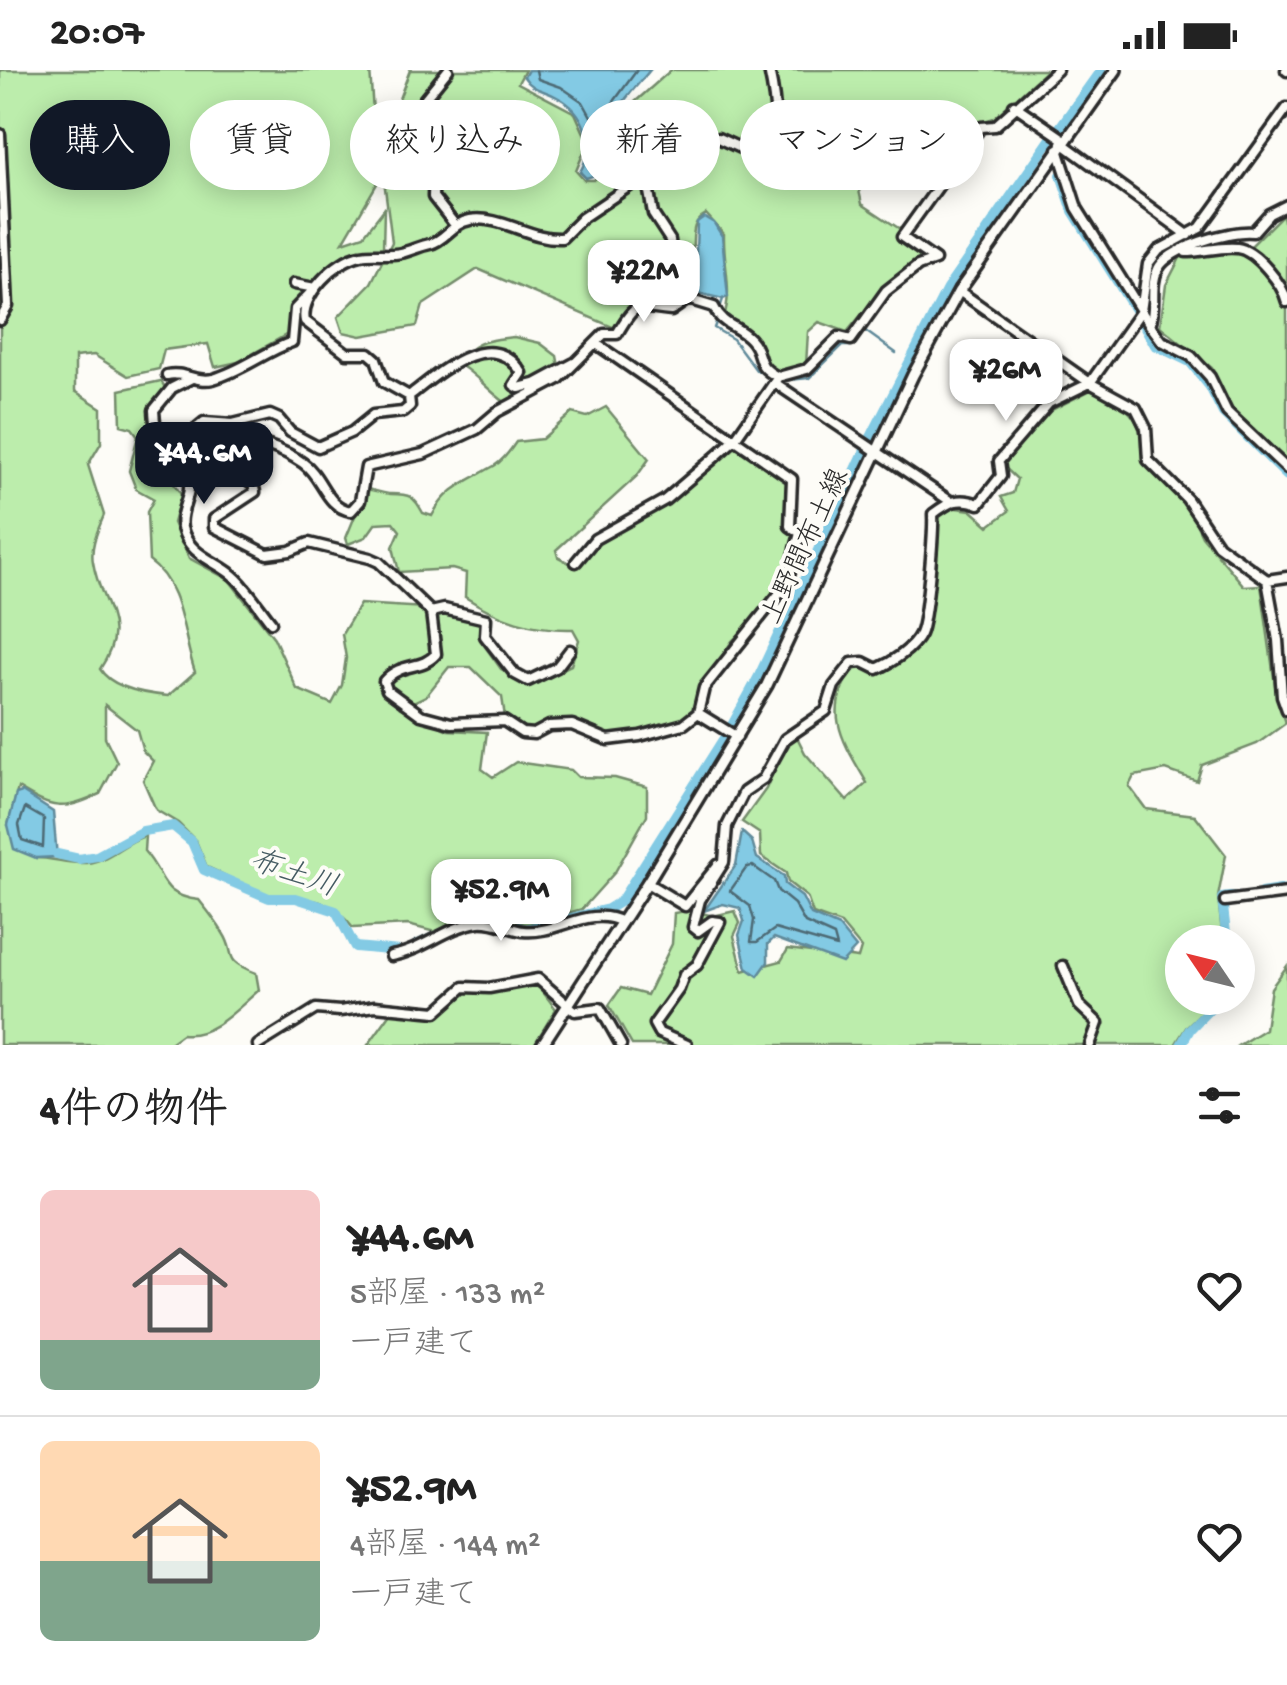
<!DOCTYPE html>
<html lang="ja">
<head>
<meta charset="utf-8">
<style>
  :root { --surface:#fff; --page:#f6f6f6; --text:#222; --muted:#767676; --line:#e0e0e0; --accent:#111827 }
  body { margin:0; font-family:"Gochi Hand","Klee One",sans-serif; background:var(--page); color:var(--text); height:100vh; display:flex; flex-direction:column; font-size:38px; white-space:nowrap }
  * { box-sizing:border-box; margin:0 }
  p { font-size:32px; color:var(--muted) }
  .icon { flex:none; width:55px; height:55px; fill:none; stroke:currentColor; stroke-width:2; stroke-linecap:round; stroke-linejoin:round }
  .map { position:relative; height:975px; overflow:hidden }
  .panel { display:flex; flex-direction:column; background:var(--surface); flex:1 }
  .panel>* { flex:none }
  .top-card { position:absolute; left:30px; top:30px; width:1228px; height:90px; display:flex; gap:20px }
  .needle { width:65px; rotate:305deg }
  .buttons { position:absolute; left:1165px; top:855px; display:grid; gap:20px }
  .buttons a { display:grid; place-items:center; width:90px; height:90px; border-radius:50%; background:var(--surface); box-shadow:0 5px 25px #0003; font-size:50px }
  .price { position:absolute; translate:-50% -85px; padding:0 22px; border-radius:20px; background:#fff; color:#222; font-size:32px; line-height:65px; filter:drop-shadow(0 2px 5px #0008) }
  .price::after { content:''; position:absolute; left:50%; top:60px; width:30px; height:22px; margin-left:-15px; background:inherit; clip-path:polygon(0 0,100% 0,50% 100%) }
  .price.current { background:var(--accent); color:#fff }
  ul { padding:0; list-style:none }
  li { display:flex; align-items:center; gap:30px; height:250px; padding:0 40px }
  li+li { border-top:2px solid var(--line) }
  li span { display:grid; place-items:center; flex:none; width:280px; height:200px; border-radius:15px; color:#555 }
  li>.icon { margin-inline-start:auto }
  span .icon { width:120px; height:120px; fill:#fffc; stroke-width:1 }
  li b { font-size:42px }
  h2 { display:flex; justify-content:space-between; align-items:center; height:120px; padding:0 40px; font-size:42px }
  .tag { padding:0 35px; border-radius:45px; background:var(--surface); box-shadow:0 5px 25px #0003; font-size:35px; line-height:90px }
  .tag.current { background:var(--accent); color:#fff }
  .status { display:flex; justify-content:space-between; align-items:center; height:70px; padding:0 50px; background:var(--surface); direction:ltr }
  .status svg { height:28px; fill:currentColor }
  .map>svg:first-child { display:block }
  .green { fill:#bcedac; stroke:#748c6c; stroke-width:2.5 }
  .water { fill:#83cae4; stroke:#608a9a; stroke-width:2.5 }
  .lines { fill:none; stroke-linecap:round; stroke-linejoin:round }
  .shore { stroke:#4e6b75; stroke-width:2.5 }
  .stream { stroke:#608a9a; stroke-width:2.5 }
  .river { stroke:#83cae4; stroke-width:10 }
  .minor-casing { stroke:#2b2b2b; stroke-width:15 }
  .major-casing { stroke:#2b2b2b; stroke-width:16 }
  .minor { stroke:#fdfcf7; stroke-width:8 }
  .major { stroke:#fdfcf7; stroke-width:9 }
  .labels { text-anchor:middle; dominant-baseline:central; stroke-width:8; stroke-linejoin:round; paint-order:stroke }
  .street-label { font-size:28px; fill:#2b2b2b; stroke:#fdfcf7 }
  .water-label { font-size:30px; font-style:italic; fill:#455b62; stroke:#fdfcf7 }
</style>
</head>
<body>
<div class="status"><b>20:07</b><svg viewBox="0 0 49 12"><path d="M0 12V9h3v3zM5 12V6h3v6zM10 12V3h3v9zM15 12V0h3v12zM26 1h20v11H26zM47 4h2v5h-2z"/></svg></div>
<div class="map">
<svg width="1287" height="975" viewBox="0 0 1287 975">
  <rect width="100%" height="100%" fill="#fdfcf7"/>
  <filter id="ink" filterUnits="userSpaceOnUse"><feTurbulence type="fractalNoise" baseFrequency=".01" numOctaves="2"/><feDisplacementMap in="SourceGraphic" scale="20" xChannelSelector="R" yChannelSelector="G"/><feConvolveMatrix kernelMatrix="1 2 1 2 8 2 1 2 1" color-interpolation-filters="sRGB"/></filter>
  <g filter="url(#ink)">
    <!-- green -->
    <path class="green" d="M0,0h370l8,112 -35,60 21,-7 20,-26 -1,39 -27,3 -36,28 -22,22 -7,31 -53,30 -23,5 -7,-23 -44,6 -5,19 -31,7 -34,-21 -19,2v34l26,17v35l-13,22 16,50c-6,15 -14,31 -11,47 7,45 38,61 7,107 12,20 47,25 68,27l27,-24c-13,-37 -12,-87 -46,-111l-2,-49 7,-13 -18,-10 -7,-18 9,-35 -6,-8 -11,-3 -1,-35 41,-9 5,8c-18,14 -23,46 -13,67 6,14 21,24 28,39l-8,28 16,35 40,22 45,58 23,51 35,15 10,-19 4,-27 -4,-24 18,-30 82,5 40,13 -3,16 22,31 30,15 40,-19 8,-25 -6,-11c-41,1 -74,-10 -108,-32l1,-24 -14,-4 -53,3 -6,-25 7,-16 -7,-9 -17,1 -10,14 -18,7 -2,-6 20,-49c9,1 18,5 25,5 19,0 23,2 32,19l9,3c14,-28 36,-35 62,-50 9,-5 16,-15 22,-24l26,-3 30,-26 15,4 19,-10 43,52 -12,17 -81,74 2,7 17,9 22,-24 64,-35 73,-62 54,36 -3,45 12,10 -13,48 -24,31 -28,26 -31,48 -6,23 -17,11 -69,15 -37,-17 -42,9 -25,-13 -3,-20 -31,-30h-22l-23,29 -25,12 47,22 39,2 -5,37 11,8 23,-15 55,8 7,7 37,1 32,9v28l-32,57 -33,37 -55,16 -42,-12 -50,19 -27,-7 -55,3c-31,-39 -47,-25 -87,-34 -19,-6 -40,-19 -59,-27l-11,-26 -18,-18 -22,-13 -13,-30 10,-19 -10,-10 -6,-21 -32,-25v32l12,25 -17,32c-37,18 -48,15 -82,-6l-10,37 28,33c16,0 33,6 50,5 24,-2 38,-21 59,-27l-1,15c23,26 15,44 55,49 8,10 17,21 24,33 15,23 -3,26 33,40l3,17c-21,18 -47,48 -77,44l-15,11h-167z
      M410,0h115l-7,13 57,30 13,29 -12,29 8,9h10l15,-15 9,-48 53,-47h376l-53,48 -16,5 -49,66 -54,-46 -18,3 -5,12 10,46 41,27 -4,6 30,21 -48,33 -34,41 -28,-10 -11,10 -2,33 -25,8 -21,-12 -7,-24 -30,-17c11,-31 0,-54 1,-86l-18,-20c-19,10 -10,28 -15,46 -4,16 -13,32 -20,47l-40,-3 -14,25 -139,-60 -55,36 -6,21 -56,10 -18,-4 -5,-15 33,-34 21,-41 -12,-93z
      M1283,144l4,33v216l-52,-48 -23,-47 -52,-42 6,-41 15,-29 70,-10z
      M514,267l26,6 17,13 3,16 -23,23 -23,13c-21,-11 -33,-30 -54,-43 9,-25 31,-25 54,-28z
      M1093,319c40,22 48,25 51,73l41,38 17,36 42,50 17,-1 15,107 10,31 -29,21 -55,21 -5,16 -31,-11 -32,6 -5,10 17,23 49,6 31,40 -8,42 5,45h-41v56h34l-29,28 -12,19h-543l-23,-40 12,-17 26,7 25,-51 2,-31 17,-3 22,6 22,-5 5,12 -6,13 9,35 38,-10 7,-12 70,9 3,-10 -20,-24 -28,-10 -6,-17 -19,-15 -2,-9 -25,-17 -1,-22 -18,-12 24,-33 19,-45 12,-7 8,16 42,48 20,-18c-25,-43 -45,-71 -13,-116l9,-1 12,7c19,-9 40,-17 49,-38 8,-19 14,-98 13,-118l12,-10 22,3 18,16 20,-15 -8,-14 12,-4 4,-14 -15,-14 46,-53z
      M1287,896v79h-48l26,-16 6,-41z
      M535,912l21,27 -22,36h-166l23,-32 22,-3 11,5 15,-1 32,-27z"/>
    <!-- water -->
    <path class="water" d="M528,0h122c-10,13 -29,31 -35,46 -9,25 4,54 -29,62l-6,-6c16,-28 5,-61 -23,-75 -14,-8 -24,-6 -33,-20z
      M704,147l10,6 8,13 6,61 -5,2 -42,-10 15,-35 1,-32z
      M22,722l31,20 4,45 -21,1 -22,-9 -6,-24 8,-31z
      M742,762l10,9 5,17 27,18 1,8 17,13 9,18 28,12 17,21 -14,15 -68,-25 -6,6v18l-10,14 -11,-8 -8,-33 5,-14 -4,-13 -17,-4 -19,7 32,-46z"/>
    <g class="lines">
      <!-- shore -->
      <path class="shore" d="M536,0l2,9 23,8 22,15 16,29 5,-3 3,-17 30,-41
        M25,738l19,11 -1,28 -21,-7 -3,-15z
        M753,796l21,15 4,10 16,13 11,19 29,13 3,11 -62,-18 -18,13h-6l3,-22 -4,-14 -20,-15 17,-24z"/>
      <!-- stream -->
      <path class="stream" d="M1276,60l11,-15
        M719,241l4,-12
        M717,250l-3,8 19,11 23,31 17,9
        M864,260l32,23
        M789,310l20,-2 33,-32h10l9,-11"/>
      <!-- river -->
      <path class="river" d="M1058,60l43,-60
        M1061,105l12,36 64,102
        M1141,250l14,25 35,17 20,25 13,26 64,63
        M869,371l78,-152 105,-152
        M730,659l28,-51 107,-228
        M57,784l22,5 18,-3 46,-25 30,-5 19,16 12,28 65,28h27l40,13 19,36 45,4
        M1261,823l26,-4
        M519,857l6,2 83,-20 13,-8 105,-166
        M1227,872l-5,-44 14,-2
        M416,875l34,-16
        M1181,975l9,-16 30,-31"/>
      <defs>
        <path id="minor" d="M448,0l-25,31v16l11,47 -1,33 22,28
          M1286,0l1,1
          M1014,35l51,35
          M0,64l8,172 -8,14
          M1062,73l126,92
          M1058,79l19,59 73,117 12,16 29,15 19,21 17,35 60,57
          M1186,182c17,0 35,-6 51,-4 19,2 46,37 50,54
          M959,221l131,92 46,25 10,20 2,32 39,39 31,46 49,35 20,-3
          M677,235l-7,-65 -17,-26 -7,-39v-33l15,-13h9l23,15 25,-6 46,21c19,-18 10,-66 5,-89
          M1150,255c7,-18 -1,-39 8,-56 10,-21 73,-40 95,-37l16,-18 18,-9
          M167,305c16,-4 29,8 46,4 29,-8 51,-27 79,-37l3,-33 20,-21 -21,-4
          M192,308l-20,10 -18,22c2,46 19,34 33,66 8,17 -9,33 -5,52 8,30 36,32 55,51 13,13 23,29 34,43
          M775,313l175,118
          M409,326l-25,-14 -8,-23 -7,-6h-22l-42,-32c-6,-25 32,-62 56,-66 13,-3 27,1 40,-2 9,-2 19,-7 29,-9 16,-4 22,-21 40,-24 31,-5 60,20 92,18l20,-20 64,-43
          M198,357l-1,12 25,29 31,15 2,9 -41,27v8l53,27 23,-3 19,-8 61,15 9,4 52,50 5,42c-15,17 -34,7 -52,27l3,9 34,25 30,8 53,-2 18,12 12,1 15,-8 23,-1 36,15 32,-4 44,-12 14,-11 6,-25 83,-104 13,-51 -10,-7 2,-47 -197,-136
          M198,357c35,10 76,15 105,36 20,14 22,44 48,48l9,-10 6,-34 57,-13 54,-25 20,-17 62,-33 45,-45h13c20,-35 19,-26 54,-23l17,-12 26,8c8,19 23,18 36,32 15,16 2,25 28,38l29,-8 32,-32 12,3 35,-49 32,-25 17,-6 -33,-23 79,-110 14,-1 62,-56
          M198,357l6,-5 29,2 37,-9 9,4 11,13 28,15 34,-15 21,-17 30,-3 7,-6 -1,-10c31,-24 83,-71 113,-23l-8,12 5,3 16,-4 39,-21
          M576,492l19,-23 70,-39 49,-42 21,-19 43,-62
          M1267,510l11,60 4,56 5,14
          M431,542l13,-3 42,10 -1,17 30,38 13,7 29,-14 13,-17
          M698,643l39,24
          M647,813l38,23 33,-41
          M1225,831l62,-8
          M391,886c31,-5 55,-29 87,-34 16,-2 30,7 45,9 33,4 67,-26 99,-9
          M1063,896l16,39 19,18 -8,22
          M258,975l58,-36 24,2 35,-5 61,6 28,-25 25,1 49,-9 37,32 25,-3 21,37
          M687,975l-28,-12 -5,-9 25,-35 5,-14 13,-10 23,-43 -8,-1 -14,10 -5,-4 7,-27 24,-38 3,-36 17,-34 19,-13 22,-40 41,-28 8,-25 18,-23 11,-1 14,7c14,-6 36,-20 43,-35 7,-15 14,-103 13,-120 16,-12 25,-18 46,-10l22,-28 -2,-15 50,-58 41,-20 51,-72 7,-47 11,-14 41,-22 87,-120"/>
        <path id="major" d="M542,975l105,-162 120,-198 146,-310 46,-84 157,-221"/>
      </defs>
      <!-- minor casing -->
      <use href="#minor" class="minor-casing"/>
      <!-- major casing -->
      <use href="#major" class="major-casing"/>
      <!-- minor -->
      <use href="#minor" class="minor"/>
      <!-- major -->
      <use href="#major" class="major"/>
    </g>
  </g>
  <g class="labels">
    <!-- street labels -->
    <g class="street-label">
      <text transform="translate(807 477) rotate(-65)">上野間布土線</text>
    </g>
    <!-- water labels -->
    <g class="water-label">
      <text transform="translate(293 806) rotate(19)">布土川</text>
    </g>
  </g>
</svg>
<div class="buttons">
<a><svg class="needle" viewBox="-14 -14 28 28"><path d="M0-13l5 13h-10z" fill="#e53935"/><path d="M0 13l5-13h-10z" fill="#767676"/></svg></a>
</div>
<b class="price" style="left:644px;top:255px">¥22M</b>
<b class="price" style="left:1006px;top:354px">¥26M</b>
<b class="price current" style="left:204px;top:437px">¥44.6M</b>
<b class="price" style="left:501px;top:874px">¥52.9M</b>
<div class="top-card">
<a class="tag current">購入</a>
<a class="tag">賃貸</a>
<a class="tag">絞り込み</a>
<a class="tag">新着</a>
<a class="tag">マンション</a>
</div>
</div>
<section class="panel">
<h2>4件の物件<svg class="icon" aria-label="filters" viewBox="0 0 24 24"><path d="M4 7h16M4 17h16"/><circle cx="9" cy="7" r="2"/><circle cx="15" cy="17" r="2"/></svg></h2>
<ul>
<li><span style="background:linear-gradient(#f6c9c9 75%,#7fa58c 0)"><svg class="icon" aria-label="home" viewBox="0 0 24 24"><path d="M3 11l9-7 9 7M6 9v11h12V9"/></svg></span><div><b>¥44.6M</b><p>5部屋 · 133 m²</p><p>一戸建て</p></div><svg class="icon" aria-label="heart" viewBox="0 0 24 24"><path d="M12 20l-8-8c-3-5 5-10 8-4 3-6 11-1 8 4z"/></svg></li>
<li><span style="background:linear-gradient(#ffd9b3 60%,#7fa58c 0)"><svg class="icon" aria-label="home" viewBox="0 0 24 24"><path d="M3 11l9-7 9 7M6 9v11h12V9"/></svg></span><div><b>¥52.9M</b><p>4部屋 · 144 m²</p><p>一戸建て</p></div><svg class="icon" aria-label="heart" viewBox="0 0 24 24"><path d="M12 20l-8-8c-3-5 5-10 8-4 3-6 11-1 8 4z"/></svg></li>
</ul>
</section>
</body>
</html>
